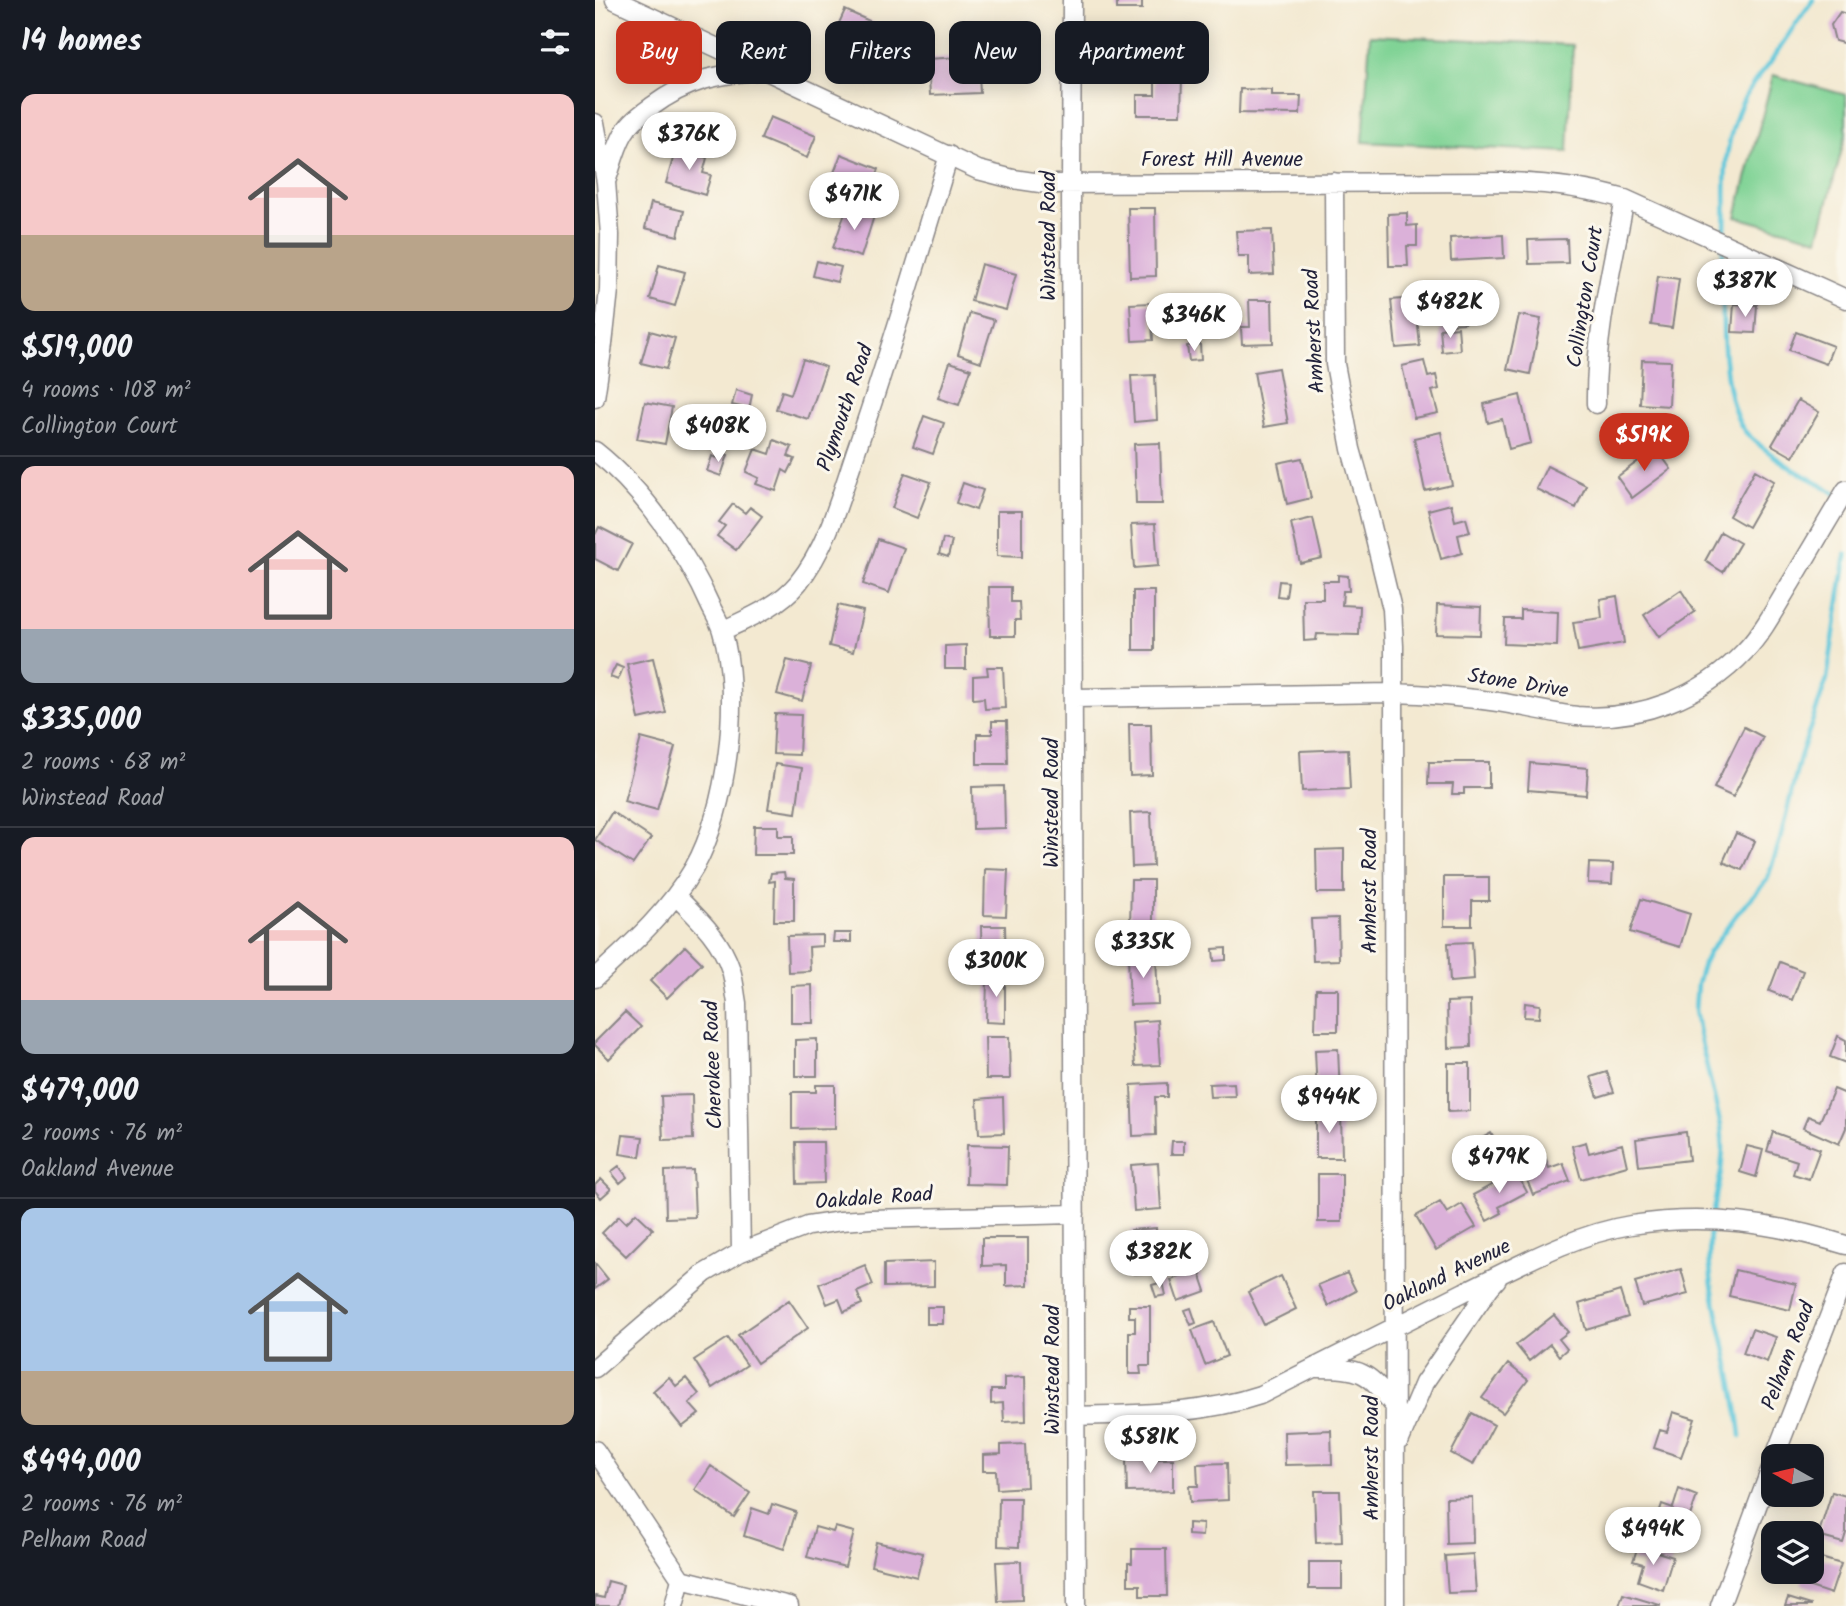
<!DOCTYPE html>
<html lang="en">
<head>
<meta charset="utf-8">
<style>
  :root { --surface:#171b24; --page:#242831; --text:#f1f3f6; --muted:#9ea1a6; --line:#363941; --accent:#c8321e }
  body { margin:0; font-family:Kalam,sans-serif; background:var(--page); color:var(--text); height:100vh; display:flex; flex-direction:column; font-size:26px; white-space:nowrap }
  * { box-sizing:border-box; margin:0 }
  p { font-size:23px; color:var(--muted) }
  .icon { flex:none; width:38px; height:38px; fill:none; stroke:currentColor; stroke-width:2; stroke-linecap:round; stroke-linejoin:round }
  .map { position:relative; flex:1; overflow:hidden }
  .panel { display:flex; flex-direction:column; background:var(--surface); width:595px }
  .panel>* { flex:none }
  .guide { position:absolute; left:21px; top:21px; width:665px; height:63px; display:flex; gap:14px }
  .needle { width:46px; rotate:278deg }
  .controls { position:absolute; left:1166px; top:1444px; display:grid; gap:14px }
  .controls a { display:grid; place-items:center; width:63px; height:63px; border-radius:14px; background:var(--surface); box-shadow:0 4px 18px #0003; font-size:35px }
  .price { position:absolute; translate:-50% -60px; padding:0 16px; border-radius:24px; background:#fff; color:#222; font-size:23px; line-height:46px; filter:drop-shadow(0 2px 4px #0008) }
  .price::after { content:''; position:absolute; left:50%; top:42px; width:21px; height:16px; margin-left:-10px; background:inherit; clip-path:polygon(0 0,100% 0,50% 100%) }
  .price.selected { background:var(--accent); color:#fff }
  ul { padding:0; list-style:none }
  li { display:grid; align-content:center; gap:14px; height:371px; padding:0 21px }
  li+li { border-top:2px solid var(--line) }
  li span { display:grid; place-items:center; height:217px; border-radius:14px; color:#555 }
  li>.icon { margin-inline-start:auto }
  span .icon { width:126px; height:126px; fill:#fffc; stroke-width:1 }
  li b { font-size:30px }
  h2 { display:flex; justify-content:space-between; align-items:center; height:84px; padding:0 21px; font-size:30px }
  .tag { padding:0 24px; border-radius:14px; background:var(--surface); box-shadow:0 4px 18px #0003; font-size:24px; line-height:63px }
  .tag.selected { background:var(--accent); color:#fff }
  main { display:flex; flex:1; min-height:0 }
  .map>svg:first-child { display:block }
  .green { fill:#80d395; stroke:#517a68; stroke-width:2 }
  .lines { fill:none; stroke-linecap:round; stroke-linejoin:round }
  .stream { stroke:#5fc7db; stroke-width:4.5 }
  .building { fill:#dbb1d9 }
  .minor-casing { stroke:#8a8686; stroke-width:21 }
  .minor { stroke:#fff; stroke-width:18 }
  .labels { text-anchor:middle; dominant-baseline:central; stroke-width:6; stroke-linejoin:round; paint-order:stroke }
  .street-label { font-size:21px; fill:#22223b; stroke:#fbf7ec }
</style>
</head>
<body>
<main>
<section class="panel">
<h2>14 homes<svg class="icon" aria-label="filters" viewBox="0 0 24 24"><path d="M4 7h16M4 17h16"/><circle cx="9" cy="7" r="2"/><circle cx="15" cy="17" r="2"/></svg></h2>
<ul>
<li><span style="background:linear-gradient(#f6c9c9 65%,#b9a48a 0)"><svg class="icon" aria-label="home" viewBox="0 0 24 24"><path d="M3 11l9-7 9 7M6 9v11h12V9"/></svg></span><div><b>$519,000</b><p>4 rooms · 108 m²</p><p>Collington Court</p></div></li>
<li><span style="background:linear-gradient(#f6c9c9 75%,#9aa5b1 0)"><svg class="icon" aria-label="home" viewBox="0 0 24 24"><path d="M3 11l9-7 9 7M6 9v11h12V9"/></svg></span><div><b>$335,000</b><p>2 rooms · 68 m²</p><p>Winstead Road</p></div></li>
<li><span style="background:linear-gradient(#f6c9c9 75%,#9aa5b1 0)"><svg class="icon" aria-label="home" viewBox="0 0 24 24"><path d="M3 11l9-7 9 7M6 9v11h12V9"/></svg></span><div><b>$479,000</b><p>2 rooms · 76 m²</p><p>Oakland Avenue</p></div></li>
<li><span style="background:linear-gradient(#a9c7e8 75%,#b9a48a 0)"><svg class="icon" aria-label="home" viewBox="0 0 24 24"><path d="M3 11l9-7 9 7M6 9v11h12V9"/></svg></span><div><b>$494,000</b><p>2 rooms · 76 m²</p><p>Pelham Road</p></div></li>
</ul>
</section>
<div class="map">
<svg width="1251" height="1606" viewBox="0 0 1251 1606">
  <rect width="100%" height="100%" fill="#fbf7ec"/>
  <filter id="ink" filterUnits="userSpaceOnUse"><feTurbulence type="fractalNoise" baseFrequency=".0143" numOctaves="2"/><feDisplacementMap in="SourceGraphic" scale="14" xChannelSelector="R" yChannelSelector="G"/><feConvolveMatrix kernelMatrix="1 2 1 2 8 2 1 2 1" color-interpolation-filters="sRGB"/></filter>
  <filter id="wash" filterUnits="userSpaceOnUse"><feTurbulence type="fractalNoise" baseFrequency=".00686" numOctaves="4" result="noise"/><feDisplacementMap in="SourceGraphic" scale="28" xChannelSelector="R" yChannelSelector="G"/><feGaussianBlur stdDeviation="1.57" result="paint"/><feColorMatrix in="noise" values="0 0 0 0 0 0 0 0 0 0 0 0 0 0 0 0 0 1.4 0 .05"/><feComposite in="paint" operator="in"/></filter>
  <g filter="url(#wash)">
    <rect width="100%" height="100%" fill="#f3e9d1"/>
    <!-- green -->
    <path class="green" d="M775,35l203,10 -5,107 -205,-10z
      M1178,75l73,20v39l-28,105 -82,-22z"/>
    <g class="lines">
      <!-- stream -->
      <path class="stream" d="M1129,240c4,-30 -2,-61 4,-91 4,-22 12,-47 25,-65 6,-9 14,-17 20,-26 13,-20 26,-39 40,-58
        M1128,249c0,43 -6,157 26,187 17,15 36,29 56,40 11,6 22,11 32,19
        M1117,1215l9,-43 2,-24 -2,-22 -22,-92 -4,-24 2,-26 6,-20 6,-12 28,-38 30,-34 13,-40 20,-83 27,-78 19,-125
        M1116,1223c-6,43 4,81 14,123 6,30 13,60 16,90"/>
    </g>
    <g id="blocks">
      <!-- building -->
      <path class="building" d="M522,0h25v9h-25z
        M250,10l40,18 -11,24 -40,-18z
        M1245,12l6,2v30l-11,-3 -4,-16z
        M383,56l2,37 -50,2 -2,-36z
        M560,77h27l-1,38h-44v-20h18z
        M645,89l32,1v6h29l-1,18 -61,-1z
        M175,117l46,19 -9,22 -46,-19z
        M81,148l31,10 -4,15 8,2 -6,20 -39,-12z
        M246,154l38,15 -9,24 -38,-15z
        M56,203l33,8 -6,25 -33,-8z
        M252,207l27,9 -13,41 -28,-9z
        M533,208h27l1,68 -26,1z
        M812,213v13l10,-1v21h-10l1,20h-19l-1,-52z
        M677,230l2,44 -25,1v-19h-11l-2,-25z
        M908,235l1,23 -53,3 -1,-23z
        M972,239l1,24 -39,1 -1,-24z
        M222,261l24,6 -4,15 -24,-6z
        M386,264l35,10 -10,36 -35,-9z
        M64,265l26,7 -10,34 -25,-7z
        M1063,276l21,3 -7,49 -21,-3z
        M820,298l5,48 -24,2 -5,-48z
        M654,300h23l1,43 -31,1 -1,-17h9z
        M556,303l2,37 -21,1 -2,-37z
        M1139,304l23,1 -2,28 -23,-1z
        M870,311v12l-16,1v-12z
        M375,313l24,7 -13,42 -23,-8z
        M924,315l22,4 -11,55 -23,-5z
        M863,327l2,23 -18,2 -2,-23z
        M55,331l25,7 -9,31 -25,-6z
        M1201,332l37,14 -7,18 -37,-14z
        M605,344l1,16 -12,1 -2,-15z
        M208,359l23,8 -18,52 -32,-10 6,-18 9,3z
        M1047,360l29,1 -2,45 -29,-2z
        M829,361l4,16 8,-2 3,14 -7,2 6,22 -24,5 -12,-52z
        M355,362l21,7 -12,36 -21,-7z
        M683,368l10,55 -24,4 -10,-55z
        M560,375l2,45 -23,2 -3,-46z
        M141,390l16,5 -3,14 -17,-4z
        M925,395l11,48 -22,6 -7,-30 -14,4 -4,-19z
        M1203,400l21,12 -26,45 -21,-12z
        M50,402l27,5 -7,37 -28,-5z
        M329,416l20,7 -11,31 -20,-7z
        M846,432l11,53 -27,6 -11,-53z
        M179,440l18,7 -4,9 7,3 -7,14 -5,-3 -7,21 -20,-7 3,-6 -13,-6 9,-23 15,5z
        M565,443l2,61h-26l-2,-60z
        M1061,448l15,21 -39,29 -15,-21z
        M124,452l9,3 -7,21 -14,-5 5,-15 5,2z
        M707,458l9,40 -24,6 -9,-41z
        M952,466l39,19 -10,23 -40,-19z
        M1160,470l19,11 -26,46 -19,-11z
        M310,473l26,9 -14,36 -25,-10z
        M368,483l20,7 -7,20 -20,-7z
        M138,504l12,9 5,-6 12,9 -26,34 -19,-14 8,-10 -6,-4z
        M856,504l4,17 11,-3 4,14 -12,3 4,18 -21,6 -13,-49z
        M402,511h25v46l-25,-1z
        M718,518l9,40 -22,5 -9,-40z
        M560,524l3,42 -24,2 -3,-43z
        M4,527l33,17 -14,27 -23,-12v-24z
        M1126,532l19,11 -17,29 -18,-11z
        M283,539l26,9 -15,45 -26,-9z
        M348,539l9,2 -4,16 -9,-3z
        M743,575l10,1 1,15h-6l-1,14 18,1 -1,29 -42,-1 -1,6 -12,1 -1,-42h20v-18h15z
        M684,581l9,1 -2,15 -9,-1z
        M394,587h22v15h8l1,18h-5v16h-25z
        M1086,590l14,22 -36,25 -15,-22z
        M538,591h21v59h-21z
        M1022,596l7,47 -46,8 -5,-29 29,-4 -2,-19z
        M243,605l25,6 -10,41 -24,-6z
        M842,605l44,2 -1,28 -44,-1z
        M926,610l37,2 -1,34 -53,-2 1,-25h16z
        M371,645v24h-21v-23z
        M58,658l13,55 -27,6 -12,-55z
        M192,660l24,6 -9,35 -25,-7z
        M21,665l7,3 -5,12 -8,-3z
        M392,667h16l2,41 -20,1 -1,-11 -11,1v-23l15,-1z
        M180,714l26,1 -2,40 -26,-1z
        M397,721h15l1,43h-31v-30h15z
        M534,724h22l1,51 -22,1z
        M1149,727l19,10 -30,60 -19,-9z
        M46,738l34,9 -18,63 -33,-9z
        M753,749l2,40 -48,2 -2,-40z
        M834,762h60v26h-25v6h-12l1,-10h-25z
        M935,763l58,5 -2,27 -58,-5z
        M180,764l27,4 -6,45 -28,-4z
        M409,786l1,42 -32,1 -1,-42z
        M17,812l39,26 -18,26 -38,-24z
        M556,812l2,54 -21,1 -2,-54z
        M159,826h24v10h15v19h-40z
        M1141,833l19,8 -13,29 -19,-8z
        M749,849v44h-27l-1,-43z
        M994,863l24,1 -1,20 -24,-1z
        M390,869l23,1 -2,46 -22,-1z
        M189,872l1,6 9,1v42h-20l1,-40 -6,1 2,-9z
        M849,877h45v24h-17v25h-28z
        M536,880h22v48h-23z
        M1046,899l49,15 -10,33 -50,-15z
        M743,918l1,42 -26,1 -2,-42z
        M386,926h24l1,42h-24z
        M239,933h17v9h-18z
        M227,935v11l-13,1 1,24 -22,1 -1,-36z
        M877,942l2,38 -24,2 -2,-39z
        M90,946l17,17 -35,35 -17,-17z
        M631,948v12l-12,1 -1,-12z
        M561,954l2,50 -28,1 -2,-49z
        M1185,962l23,9 -11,29 -23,-9z
        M392,976h18v47l-19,-1z
        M217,985l1,38h-22v-37z
        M721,989h22v42h-23z
        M875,1001l1,46 -23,1 -1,-46z
        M930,1003l15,2 -1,13 -15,-1z
        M30,1012l16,15 -32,32 -14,-14v-3z
        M562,1020l3,45 -25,1 -3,-44z
        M1243,1036l8,4v23l-16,-6z
        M390,1037h24l1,42h-24z
        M222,1039v37h-22v-36z
        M743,1049l2,46 -23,1 -2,-46z
        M853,1063h22v48l-22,1z
        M1012,1072l7,20 -16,5 -7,-20z
        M572,1083v14h-12l1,38 -23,1 -2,-51z
        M639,1083l1,13 -25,1 -1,-13z
        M221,1085h19v43l-43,1v-37h24z
        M1239,1089l12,5v34l-7,16 -36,-16 5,-12 12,5z
        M97,1095l1,44 -30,1 -2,-44z
        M408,1097l1,36 -25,1 -2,-35z
        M721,1112h25l1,46h-26z
        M1091,1132l3,28 -50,6 -3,-27z
        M1178,1132l47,17 -11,30 -16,-5 4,-13 -30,-10z
        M896,1133l12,23 -19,10 -11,-23z
        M28,1135l20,2 -3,20 -20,-3z
        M577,1141h12v13h-13z
        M201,1142h27l1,41 -27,1z
        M991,1142l3,11 33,-9 5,22 -46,13 -9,-33z
        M372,1145l41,1 -1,39 -41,-1z
        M1152,1146l16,4 -7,27 -16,-5z
        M950,1156l4,12 14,-5 7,18 -37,14 -12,-30z
        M563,1163l3,46 -27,2 -3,-46z
        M24,1166l8,11 -7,6 -9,-11z
        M98,1170l2,47 -29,1 -1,-47z
        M921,1172l11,20 -28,15 3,6 -15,8 -14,-26z
        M723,1174h24v48h-24z
        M6,1179l10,10 -10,9 -6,-7v-6z
        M845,1202l7,11 15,-9 14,23 -40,23 -20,-34z
        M41,1213l17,16 -27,27 -24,-23 17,-17 7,7z
        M561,1228l2,44 -24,2 -3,-44z
        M387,1238h46v47l-22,1v-21l-24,1z
        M339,1262v24l-50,1v-23z
        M0,1263l13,16 -13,10z
        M270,1265l8,20 -16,7 5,12 -18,8 -5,-13 -12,5 -8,-20z
        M1086,1269l7,25 -46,12 -7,-24z
        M604,1270l7,21 -28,10 -7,-21z
        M1140,1270l61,14 -6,26 -61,-14z
        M752,1273l9,18 -28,15 -10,-21z
        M686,1276l15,33 -32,16 -16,-33z
        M568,1282l3,13 -10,2 -4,-12z
        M1025,1291l8,26 -42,13 -7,-26z
        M194,1300l19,28 -51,35 -19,-28z
        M534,1306h21v60h-10l1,8h-12v-42h6v-15h-6z
        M332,1307h16v17h-16z
        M596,1308l5,15 -5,2 -6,-15z
        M959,1315l14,17 -9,7 8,10 -8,7 -9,-12 -21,17 -13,-16z
        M619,1322l13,34 -22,9 -13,-35z
        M1157,1329l24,8 -9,25 -24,-9z
        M133,1338l19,27 -35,23 -18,-28z
        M913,1364l20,16 -25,33 -21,-15z
        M74,1377l7,9 10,-8 13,16 -10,9 10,11 -17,13 -29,-36z
        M430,1377l1,44 -22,1 -1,-19 -12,1v-14h13v-12z
        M1078,1412l22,7 -14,38 -27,-9 6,-18 7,2z
        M877,1413l22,12 -21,40 -22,-12z
        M736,1430l1,34 -47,1 -1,-33z
        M430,1444l2,43 -30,2 -1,-18h-13v-16l18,-1v-9z
        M531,1459h47v32l-46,1z
        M632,1463l1,37 -38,2 -1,-16h9l-1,-22z
        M116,1466l39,27 -16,24 -39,-27z
        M1084,1489l18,7 -16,45 -28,-10 9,-27 11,4z
        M719,1491h26l2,51 -26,1z
        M1237,1492l14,4v37l-3,10 -25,-7z
        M877,1497l1,46 -26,1 -1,-46z
        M404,1498h21l-1,49 -21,-1z
        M177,1504l24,8 -12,37 -40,-13 8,-28 17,6z
        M593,1523l15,1 -1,12 -14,-1z
        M220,1527l18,5 2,-5 19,5 -9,35 -38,-10z
        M281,1542l47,11 -6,24 -46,-11z
        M1043,1546l35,11 -10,33 -25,-9 5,-17 -10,-3z
        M537,1549h34l1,47h-27v-11h-12v-22h4z
        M878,1554l3,38 -28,1 -3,-37z
        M1216,1555l30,9 -10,30 -30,-10 5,-12h5z
        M426,1561l1,39 -24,1 -2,-39z
        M714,1562h33v27h-33z
        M13,1581l15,4 -5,21h-23v-10l9,2z
        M1028,1594l37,11v1h-41z
        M1193,1598l23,7v1h-26z"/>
    </g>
  </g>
  <g filter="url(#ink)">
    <use href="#blocks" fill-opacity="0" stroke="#8a8686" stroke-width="2"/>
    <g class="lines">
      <defs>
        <path id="minor" d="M20,0l363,170 35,9 34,5 461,-2c41,1 78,6 117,17l221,100
          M477,0l-1,184 5,1422
          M0,123l11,59 4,53 -1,55 -6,54 -8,54
          M12,179c5,-15 9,-32 17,-46 6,-11 17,-19 27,-26 38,-28 65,-32 111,-37
          M739,182l1,182 16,85 17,61 24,99 2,37 1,960
          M1001,404c-1,-70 16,-137 29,-205
          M0,451c48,38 92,101 116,156 4,8 9,16 11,24 20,64 5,179 -28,237 -25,43 -63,77 -99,110
          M127,631c27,-13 57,-25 76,-48 30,-37 43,-88 58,-132 34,-97 63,-197 93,-296
          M479,698l319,-5c35,1 70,4 105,9 26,4 52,11 79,14 62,5 125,-19 168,-65 19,-20 32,-46 47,-70 18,-30 36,-61 54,-91
          M81,896c22,22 45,43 55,74 3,10 4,22 6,33l4,249
          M0,1368l110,-95 36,-21 67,-26 33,-5 29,-2 205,-5
          M721,1368c46,0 52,3 79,39
          M481,1416c62,-2 124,-1 184,-21 68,-35 136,-69 204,-103 52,-25 110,-58 167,-67 76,-12 143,-2 215,20
          M805,1440l24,-57 66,-96 7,-8
          M0,1450l86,129 108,27
          M1180,1456l71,-183
          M79,1606l7,-27
          M1125,1606l53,-143"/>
      </defs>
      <!-- minor casing -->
      <use href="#minor" class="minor-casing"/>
      <!-- minor -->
      <use href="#minor" class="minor"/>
    </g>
  </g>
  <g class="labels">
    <!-- street labels -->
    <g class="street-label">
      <text x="627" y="160">Forest Hill Avenue</text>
      <text transform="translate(454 236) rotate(-90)">Winstead Road</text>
      <text transform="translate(991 297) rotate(-81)">Collington Court</text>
      <text transform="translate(720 331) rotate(-93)">Amherst Road</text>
      <text transform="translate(251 408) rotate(-71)">Plymouth Road</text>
      <text transform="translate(923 684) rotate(9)">Stone Drive</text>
      <text transform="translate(457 803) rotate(-90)">Winstead Road</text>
      <text transform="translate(775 891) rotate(-90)">Amherst Road</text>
      <text transform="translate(119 1065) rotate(-92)">Cherokee Road</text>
      <text transform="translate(279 1199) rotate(-4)">Oakdale Road</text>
      <text transform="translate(852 1276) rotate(-26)">Oakland Avenue</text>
      <text transform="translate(1194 1356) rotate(-69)">Pelham Road</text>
      <text transform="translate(458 1370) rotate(-90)">Winstead Road</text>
      <text transform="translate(777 1458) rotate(-90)">Amherst Road</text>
    </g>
  </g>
</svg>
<div class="controls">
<a><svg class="needle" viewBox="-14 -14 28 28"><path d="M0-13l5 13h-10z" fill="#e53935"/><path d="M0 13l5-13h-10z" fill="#9ea1a6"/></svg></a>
<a><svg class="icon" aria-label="layers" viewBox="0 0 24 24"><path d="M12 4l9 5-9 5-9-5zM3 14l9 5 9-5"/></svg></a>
</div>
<b class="price" style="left:94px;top:172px">$376K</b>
<b class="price" style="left:259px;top:232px">$471K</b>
<b class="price" style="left:1150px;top:319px">$387K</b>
<b class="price" style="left:855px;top:340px">$482K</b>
<b class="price" style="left:599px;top:353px">$346K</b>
<b class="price" style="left:123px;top:464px">$408K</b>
<b class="price selected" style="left:1049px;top:473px">$519K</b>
<b class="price" style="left:548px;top:980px">$335K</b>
<b class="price" style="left:401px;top:999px">$300K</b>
<b class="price" style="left:734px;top:1135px">$944K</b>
<b class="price" style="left:904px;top:1195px">$479K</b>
<b class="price" style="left:564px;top:1290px">$382K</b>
<b class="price" style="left:555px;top:1475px">$581K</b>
<b class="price" style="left:1058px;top:1567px">$494K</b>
<div class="guide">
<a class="tag selected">Buy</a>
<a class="tag">Rent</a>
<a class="tag">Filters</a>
<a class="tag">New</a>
<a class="tag">Apartment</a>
</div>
</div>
</main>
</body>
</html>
